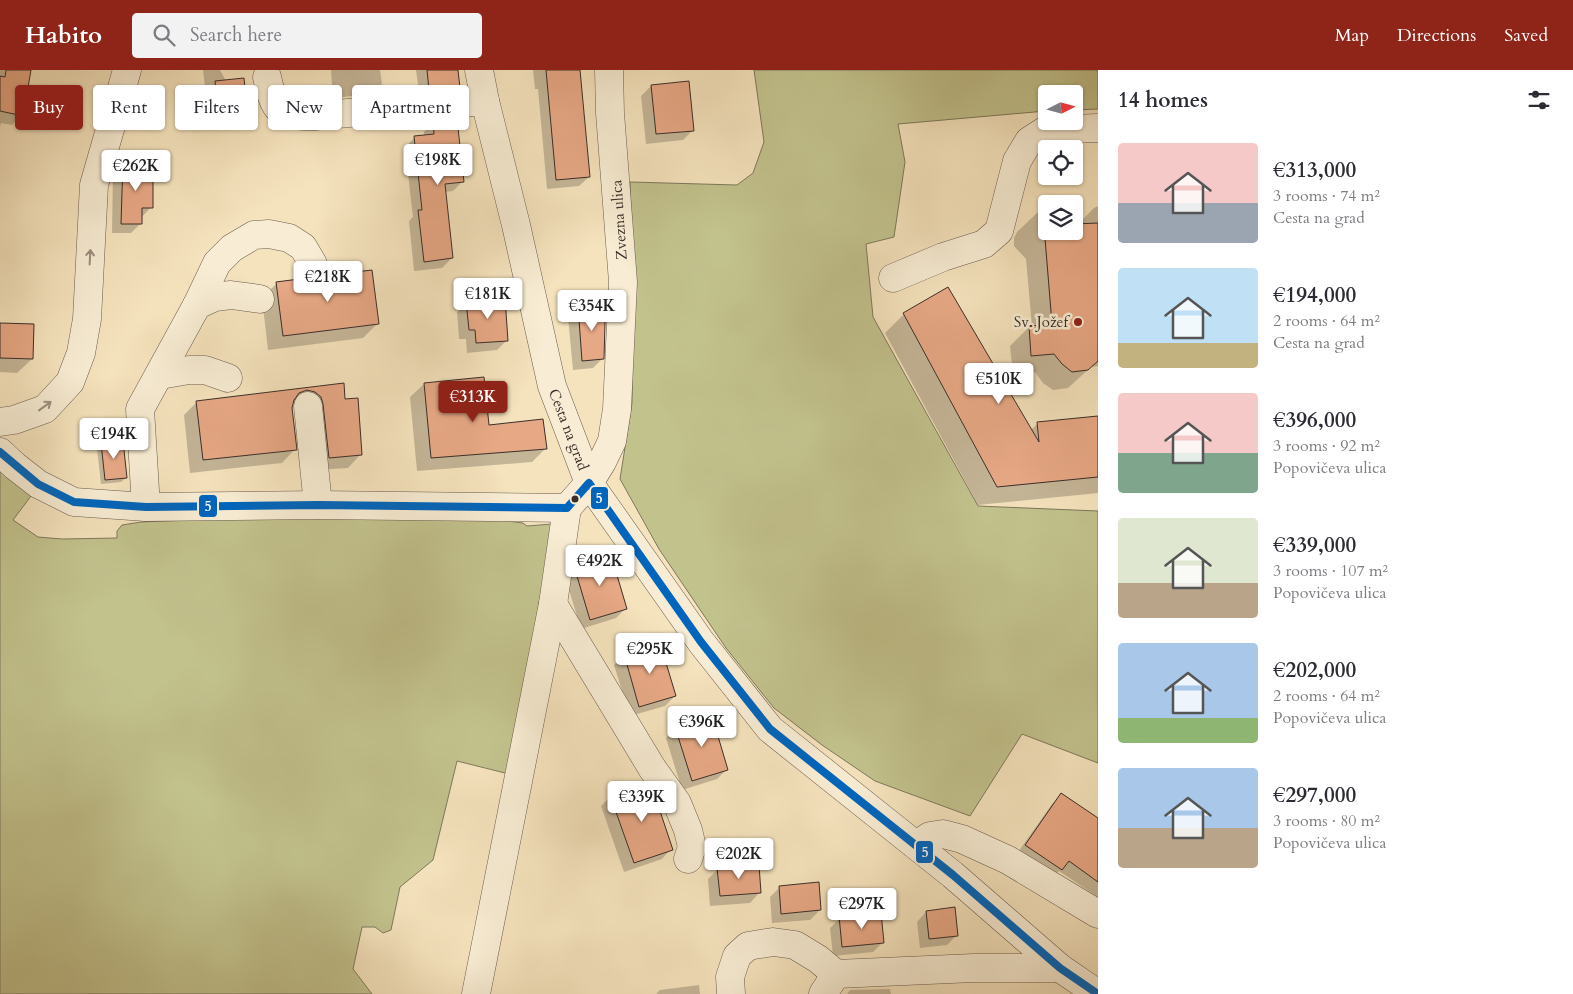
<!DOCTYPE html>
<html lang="en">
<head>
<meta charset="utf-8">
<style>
  :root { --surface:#fff; --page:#f2f2f3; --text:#2b2b33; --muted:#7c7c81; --accent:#8f2418 }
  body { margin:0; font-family:Cardo,serif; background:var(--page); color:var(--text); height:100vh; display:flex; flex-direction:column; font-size:19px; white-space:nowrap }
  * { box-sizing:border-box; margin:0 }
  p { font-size:16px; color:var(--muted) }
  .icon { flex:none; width:28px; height:28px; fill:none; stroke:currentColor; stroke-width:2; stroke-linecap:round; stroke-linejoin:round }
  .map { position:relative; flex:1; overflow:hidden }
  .details { display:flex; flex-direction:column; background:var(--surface); width:475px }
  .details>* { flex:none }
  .top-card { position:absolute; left:15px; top:15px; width:475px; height:45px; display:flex; gap:10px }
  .needle { width:32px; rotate:84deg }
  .controls { position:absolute; left:1038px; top:15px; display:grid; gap:10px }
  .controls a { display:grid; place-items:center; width:45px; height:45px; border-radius:5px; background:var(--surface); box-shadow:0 1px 4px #0004; font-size:25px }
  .price { position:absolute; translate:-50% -42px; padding:0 11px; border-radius:5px; background:#fff; color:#222; font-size:16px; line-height:32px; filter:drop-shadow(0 1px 2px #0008) }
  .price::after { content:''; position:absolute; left:50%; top:30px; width:15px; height:11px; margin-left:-8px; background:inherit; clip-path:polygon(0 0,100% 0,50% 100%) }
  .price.active { background:var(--accent); color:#fff }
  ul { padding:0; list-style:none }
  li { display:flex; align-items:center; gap:15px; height:125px; padding:0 20px }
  li span { display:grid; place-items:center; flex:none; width:140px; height:100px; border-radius:5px; color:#555 }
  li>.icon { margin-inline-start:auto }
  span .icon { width:60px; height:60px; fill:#fffc; stroke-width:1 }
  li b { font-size:21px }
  h2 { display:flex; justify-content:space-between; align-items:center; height:60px; padding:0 20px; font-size:21px }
  .tag { padding:0 18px; border-radius:5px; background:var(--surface); box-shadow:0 1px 4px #0004; font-size:18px; line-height:45px }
  .tag.active { background:var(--accent); color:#fff }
  header { display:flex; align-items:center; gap:30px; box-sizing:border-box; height:70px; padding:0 25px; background:var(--accent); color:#fff }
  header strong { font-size:24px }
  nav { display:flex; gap:28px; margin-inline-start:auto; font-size:18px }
  .search { width:350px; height:45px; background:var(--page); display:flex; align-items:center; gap:12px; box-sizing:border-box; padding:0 18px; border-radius:5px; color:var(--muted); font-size:19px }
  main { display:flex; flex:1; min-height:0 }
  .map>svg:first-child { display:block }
  .green { fill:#c2c28d; stroke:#7e785c }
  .shadow { fill:#0003 }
  .building { fill:#e7a885; stroke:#3b2e2a }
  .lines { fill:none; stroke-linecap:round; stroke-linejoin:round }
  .minor-casing { stroke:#6a5b4f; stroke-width:29 }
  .minor { stroke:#f8edd4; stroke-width:28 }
  .bus-1-casing { stroke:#f8edd4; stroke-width:11 }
  .bus-1 { stroke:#0065bd; stroke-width:8 }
  .oneway { stroke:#9a8e7f }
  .poi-dot { fill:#8f2418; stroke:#f8edd4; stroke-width:2 }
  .bus-dot { fill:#3b2e2a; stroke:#f8edd4; stroke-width:2 }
  .labels { text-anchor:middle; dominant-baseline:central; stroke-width:5; stroke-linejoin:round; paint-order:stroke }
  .street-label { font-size:15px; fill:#3b2e2a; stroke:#f8edd4 }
  .poi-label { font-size:15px; fill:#3b2e2a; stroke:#f8edd4; text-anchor:end }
  .line-badge { stroke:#f8edd4; stroke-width:2 }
  .badge-label { font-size:14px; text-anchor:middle; font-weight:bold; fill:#fff }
</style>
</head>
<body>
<header>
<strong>Habito</strong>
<div class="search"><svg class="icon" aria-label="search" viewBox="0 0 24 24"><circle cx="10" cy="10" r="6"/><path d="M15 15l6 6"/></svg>Search here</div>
<nav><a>Map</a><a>Directions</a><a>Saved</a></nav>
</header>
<main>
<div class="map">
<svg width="1098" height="924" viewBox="0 0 1098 924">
  <rect width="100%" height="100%" fill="#f5e3bd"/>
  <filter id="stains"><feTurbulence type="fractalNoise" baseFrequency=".004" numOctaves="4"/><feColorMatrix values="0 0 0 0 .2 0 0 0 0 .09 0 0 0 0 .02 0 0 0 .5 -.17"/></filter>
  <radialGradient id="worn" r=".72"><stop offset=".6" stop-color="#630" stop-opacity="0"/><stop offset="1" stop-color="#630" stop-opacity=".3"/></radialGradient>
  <!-- green -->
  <path class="green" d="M754,0h344v39l-24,1v-16h-28v17l-148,13 7,38 -11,75 -28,7 7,73 105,189 120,5v252l-76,-29 -52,82 -95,-35 -53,-36 -48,-37 -48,-60 -67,-99 -39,-70 12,-76 1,-112 -3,-109 107,3 16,-12 11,-31z
    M0,396l31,30 -18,24 25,17 24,2 55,-1v-7l5,-6 19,-3 71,-3 272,-1 39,5 4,3 25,-2 -2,19 -41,231 -52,-13 -24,99 -33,27 -9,43 -8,3 -8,-6h-13l-9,42 19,25h-372z"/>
  <!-- shadow -->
  <path class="shadow" d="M0,0h30l-9,45 -9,10 -11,-2 -1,4z
    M203,0h17l26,48 -10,10 -26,2z
    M331,0h49l2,14 -10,10 -39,4z
    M416,0h40l2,17 -10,10 -28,2z
    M533,0h45l11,107 -10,9 -32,3 -9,-100h-3z
    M651,16l42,44 -10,10 -37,4 -5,-48z
    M433,52l30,59 -10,10 -8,1 7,66 -10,10 -28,3 -5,-50 4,-4 -8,-69 9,-10 10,-1v-5z
    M123,91l18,13 10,33 -10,11v5l-10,10h-19l1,-62z
    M1098,136v160l-7,1 -23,21 -15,2 -10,-7 -8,-11 -22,2 -3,-28 19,-19h3l-6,-68 -12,-13v-8l3,-6 20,-19 9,-3v21h28v-5l3,-1 17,-17z
    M314,211l63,43 -14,14 -95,12 -6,-52 15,-15z
    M948,218l83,142 7,-7 60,-6v76l-120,12 -93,-172 19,-19z
    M467,233l40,37 -10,10 -30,3 -1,-14h-7l-2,-27z
    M578,237l24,52 -9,9 -20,2 -5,-53z
    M0,254l32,35 -15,14 -17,-1z
    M483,309l5,47 57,23 -13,13 -115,9 -7,-74 14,-13z
    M343,314l1,17 17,53 -13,14 -32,2 -15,-65 -9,-2 3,46 -13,14 -92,10 -6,-58 13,-13z
    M102,375l24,33 -5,4 -20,2 -4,-35z
    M575,498l51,40 -10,10 -35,11 -16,-52z
    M660,574l15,52 -10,10 -35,10 -16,-51 10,-10z
    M676,658l51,41 -10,10 -35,11 -16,-52z
    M1062,725l29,31 7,5v66l-39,-26 -8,8 -35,-24 36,-51z
    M611,726l60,53 -9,10 -38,13 -23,-66z
    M718,799l41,24 -9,10 -40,3 -2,-27z
    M780,817l40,23 -10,10 -38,3 -2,-26z
    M926,842l31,23 -10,10 -27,3 -3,-26z
    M840,848l43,24 -10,10 -40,4 -3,-28z
    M699,915l1,9h-44l4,-4z
    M890,919l1,5h-44l3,-4z"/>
  <!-- building -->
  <path class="building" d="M6,0h25l-8,46 -23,-5v-35l5,1z
    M427,0h31l2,18 -31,2z
    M546,0h34l10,107 -34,3z
    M244,8l4,40 -29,3 -4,-40z
    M689,11l5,50 -38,3 -5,-49z
    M457,49l7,63 -19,2 8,74 -29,4 -6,-52h4l-8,-74 20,-2 -1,-13z
    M123,90h20v12l10,1v35h-11v16h-21z
    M1098,153v138l-10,9 -16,2 -10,-8 -8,-10 -23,2 -2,-30 23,-2 -8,-98h2v5h28v-7z
    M372,200l7,54 -96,12 -7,-54 31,-4 7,2 8,-4z
    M948,217l91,155 -2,-20 61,-6v61l-101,10 -94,-174z
    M505,228l3,43 -32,2 -1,-13h-6l-3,-29z
    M604,234l1,18 -1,37 -22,2 -4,-55z
    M0,253l34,1 -1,35 -33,-1z
    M484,307l5,48 54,-6 4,30 -116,9 -7,-75z
    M344,313l1,16 13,-1 4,57 -33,3 -6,-54 -2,-7 -6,-5 -8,-2 -8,3 -5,7 -2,8 5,42 -94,10 -7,-59z
    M123,371l4,37 -22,2 -4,-37z
    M611,485l16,54 -37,11 -16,-54z
    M660,573l16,53 -37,11 -15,-53z
    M712,646l16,54 -36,11 -17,-54z
    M644,713l13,19 16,48 -39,13 -24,-68z
    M1061,723l37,25v64l-29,-21 -7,9 -37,-25z
    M759,795l2,28 -41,3 -3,-28z
    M819,812l2,28 -40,4 -2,-28z
    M955,837l3,29 -29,3 -3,-28z
    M881,842l3,31 -42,4 -3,-31z"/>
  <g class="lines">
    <defs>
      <g id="minor">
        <path id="s1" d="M479,0l6,31 31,124 36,161 37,97 112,159 69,87 183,146 107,93 38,26"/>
        <path d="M267,7c8,35 10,39 47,39l171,-15"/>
        <path d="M893,208l50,-21 41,-13 15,-13 18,-70 12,-20 17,-11 52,-2"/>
        <path d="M197,235l18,-8 16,-2 29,4"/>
        <path d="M160,305l29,-5h16l23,8"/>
        <path d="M308,336l10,99"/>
        <path d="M0,352l14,-2 31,-11 25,-27 11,-29 6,-34 7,-134 33,-115"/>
        <path d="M0,382l15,14 23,18 36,18 72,5 172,-2 249,3 22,-25 13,-21 10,-21 5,-32 6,-127 -13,-169 -1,-43"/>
        <path d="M146,437l-6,-98 57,-104 20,-42 15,-15 22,-13 15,-1 20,4 14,9 10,17"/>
        <path d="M553,534l99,164 25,35 11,27 4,17 -4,12"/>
        <path d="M916,775l14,-9 13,-2 19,5 46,21 90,54"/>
        <path d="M476,924l77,-390 14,-96"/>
        <path d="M731,924l-1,-17 7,-21 11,-10 25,-4 22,3 23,14 18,15 138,-6h86"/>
        <path d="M823,924l13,-20"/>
      </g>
    </defs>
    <!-- minor casing -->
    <use href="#minor" class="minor-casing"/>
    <!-- minor -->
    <use href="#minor" class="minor"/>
    <defs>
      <path id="bus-1" d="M0,382l38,32 36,18 72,5 172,-2 249,3 22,-25 112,159 69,87 183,146 107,93 38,26"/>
    </defs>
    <!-- bus-1 casing -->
    <use href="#bus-1" class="bus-1-casing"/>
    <!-- bus-1 -->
    <use href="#bus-1" class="bus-1"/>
  </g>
  <!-- one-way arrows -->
  <defs><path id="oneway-shaft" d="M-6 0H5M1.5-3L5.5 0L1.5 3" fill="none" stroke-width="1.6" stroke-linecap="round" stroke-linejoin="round" transform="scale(1.25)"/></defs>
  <g class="oneway">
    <use href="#oneway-shaft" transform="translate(90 187) rotate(-87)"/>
    <use href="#oneway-shaft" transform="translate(45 336) rotate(-36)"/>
  </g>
  <!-- markers -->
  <circle class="poi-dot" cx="1078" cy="252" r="5"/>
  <circle class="bus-dot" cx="575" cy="429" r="4.5"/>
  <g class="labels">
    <!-- street labels -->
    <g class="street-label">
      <text transform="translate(619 150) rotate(-94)">Zvezna ulica</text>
      <text stroke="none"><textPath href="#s1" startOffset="371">Cesta na grad</textPath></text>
    </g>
    <!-- poi labels -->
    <g class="poi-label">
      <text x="1068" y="252">Sv. Jožef</text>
    </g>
  </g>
  <g class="line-badge">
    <rect x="590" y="416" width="19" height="24" rx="5" fill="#0065bd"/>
    <rect x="198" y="424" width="20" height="24" rx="5" fill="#0065bd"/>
    <rect x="915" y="770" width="19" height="24" rx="5" fill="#0065bd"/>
  </g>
  <g class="badge-label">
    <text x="599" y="433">5</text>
    <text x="208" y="441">5</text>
    <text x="925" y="787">5</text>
  </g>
  <rect width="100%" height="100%" filter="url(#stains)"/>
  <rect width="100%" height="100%" fill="url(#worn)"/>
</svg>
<div class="controls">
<a><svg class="needle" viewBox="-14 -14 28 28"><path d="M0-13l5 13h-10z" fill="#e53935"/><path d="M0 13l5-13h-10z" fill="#7c7c81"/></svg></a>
<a><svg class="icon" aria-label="locate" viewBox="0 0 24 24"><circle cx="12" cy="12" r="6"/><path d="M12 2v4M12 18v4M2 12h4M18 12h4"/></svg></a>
<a><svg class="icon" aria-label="layers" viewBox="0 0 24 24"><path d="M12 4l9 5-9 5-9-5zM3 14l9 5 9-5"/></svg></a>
</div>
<b class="price" style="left:438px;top:116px">€198K</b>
<b class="price" style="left:136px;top:122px">€262K</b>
<b class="price" style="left:328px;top:233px">€218K</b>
<b class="price" style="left:488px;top:250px">€181K</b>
<b class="price" style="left:592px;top:262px">€354K</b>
<b class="price" style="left:999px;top:335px">€510K</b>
<b class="price active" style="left:473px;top:353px">€313K</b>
<b class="price" style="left:114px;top:390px">€194K</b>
<b class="price" style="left:600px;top:517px">€492K</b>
<b class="price" style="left:650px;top:605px">€295K</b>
<b class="price" style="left:702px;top:678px">€396K</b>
<b class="price" style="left:642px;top:753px">€339K</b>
<b class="price" style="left:739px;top:810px">€202K</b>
<b class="price" style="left:862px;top:860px">€297K</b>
<div class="top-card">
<a class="tag active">Buy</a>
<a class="tag">Rent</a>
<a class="tag">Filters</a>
<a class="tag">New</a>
<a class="tag">Apartment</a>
</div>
</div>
<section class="details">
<h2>14 homes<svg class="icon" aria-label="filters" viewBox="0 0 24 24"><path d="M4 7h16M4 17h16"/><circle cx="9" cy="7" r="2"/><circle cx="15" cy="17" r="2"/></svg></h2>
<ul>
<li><span style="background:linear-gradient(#f6c9c9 60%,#9aa5b1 0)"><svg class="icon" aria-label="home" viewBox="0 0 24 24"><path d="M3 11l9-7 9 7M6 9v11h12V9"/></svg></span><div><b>€313,000</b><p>3 rooms · 74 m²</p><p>Cesta na grad</p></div></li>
<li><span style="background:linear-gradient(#bfe0f5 75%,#c2b280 0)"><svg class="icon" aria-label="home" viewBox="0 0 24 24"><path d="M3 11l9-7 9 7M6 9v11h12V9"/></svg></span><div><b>€194,000</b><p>2 rooms · 64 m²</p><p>Cesta na grad</p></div></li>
<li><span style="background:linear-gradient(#f6c9c9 60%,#7fa58c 0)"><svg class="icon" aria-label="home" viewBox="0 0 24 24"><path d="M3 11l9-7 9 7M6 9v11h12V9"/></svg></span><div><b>€396,000</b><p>3 rooms · 92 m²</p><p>Popovičeva ulica</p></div></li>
<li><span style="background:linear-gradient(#dfe7d0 65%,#b9a48a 0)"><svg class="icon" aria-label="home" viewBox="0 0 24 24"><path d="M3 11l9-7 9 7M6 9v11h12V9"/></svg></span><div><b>€339,000</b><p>3 rooms · 107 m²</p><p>Popovičeva ulica</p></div></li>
<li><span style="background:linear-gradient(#a9c7e8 75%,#8fb573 0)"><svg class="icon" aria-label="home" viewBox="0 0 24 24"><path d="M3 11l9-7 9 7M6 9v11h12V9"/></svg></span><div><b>€202,000</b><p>2 rooms · 64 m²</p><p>Popovičeva ulica</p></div></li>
<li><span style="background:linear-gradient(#a9c7e8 60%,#b9a48a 0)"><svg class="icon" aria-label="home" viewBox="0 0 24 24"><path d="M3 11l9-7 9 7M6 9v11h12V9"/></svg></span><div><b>€297,000</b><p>3 rooms · 80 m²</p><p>Popovičeva ulica</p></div></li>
</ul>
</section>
</main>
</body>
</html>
